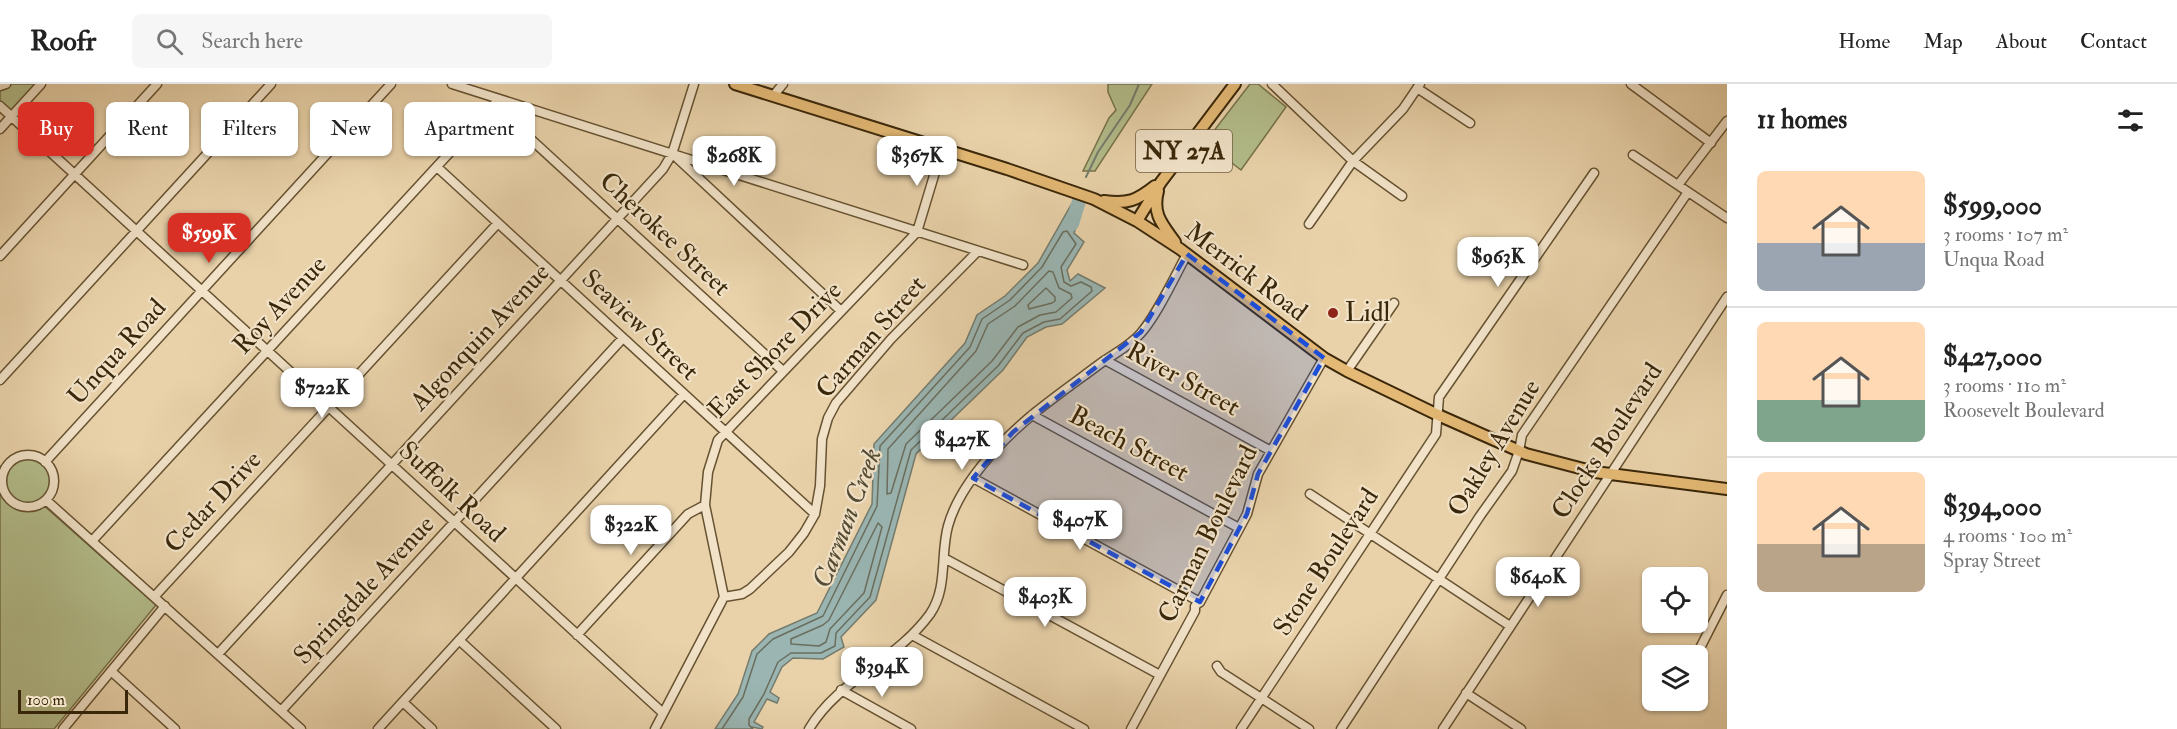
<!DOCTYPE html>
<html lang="en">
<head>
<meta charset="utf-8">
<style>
  :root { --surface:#fff; --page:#f6f6f6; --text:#222; --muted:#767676; --line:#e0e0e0; --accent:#d93025 }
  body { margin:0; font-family:"IM FELL Double Pica",serif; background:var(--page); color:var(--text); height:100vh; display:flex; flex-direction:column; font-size:22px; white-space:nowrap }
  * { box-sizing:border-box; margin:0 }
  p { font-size:20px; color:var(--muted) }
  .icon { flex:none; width:33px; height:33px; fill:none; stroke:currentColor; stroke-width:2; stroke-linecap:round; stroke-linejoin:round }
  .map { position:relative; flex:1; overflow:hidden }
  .side { display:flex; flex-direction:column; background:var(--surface); width:450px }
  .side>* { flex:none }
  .banner { position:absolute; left:18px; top:18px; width:570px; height:54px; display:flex; gap:12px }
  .controls { position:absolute; left:1642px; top:483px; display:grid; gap:12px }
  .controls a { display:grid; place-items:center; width:66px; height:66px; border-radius:9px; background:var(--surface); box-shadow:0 2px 4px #0004; font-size:30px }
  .scale { position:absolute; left:18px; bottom:15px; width:110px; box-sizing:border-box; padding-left:6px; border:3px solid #3a2709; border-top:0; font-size:16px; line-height:21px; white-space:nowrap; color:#3a2709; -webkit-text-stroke:4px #f1e2c8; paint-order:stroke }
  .price { position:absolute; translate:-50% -51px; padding:0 14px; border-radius:12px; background:#fff; color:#222; font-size:20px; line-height:39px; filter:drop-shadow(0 2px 3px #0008) }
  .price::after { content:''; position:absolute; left:50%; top:36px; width:18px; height:14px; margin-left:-9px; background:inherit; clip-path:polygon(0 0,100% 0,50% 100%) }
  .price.selected { background:var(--accent); color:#fff }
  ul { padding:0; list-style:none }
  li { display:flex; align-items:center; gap:18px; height:150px; padding:0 30px }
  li+li { border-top:2px solid var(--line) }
  li span { display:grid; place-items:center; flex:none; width:168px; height:120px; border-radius:9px; color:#555 }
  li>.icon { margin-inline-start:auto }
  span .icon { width:72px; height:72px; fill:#fffc; stroke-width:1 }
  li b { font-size:26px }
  h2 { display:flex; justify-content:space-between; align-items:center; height:72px; padding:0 30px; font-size:26px }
  .tag { padding:0 21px; border-radius:9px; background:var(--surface); box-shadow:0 2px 4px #0004; font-size:21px; line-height:54px }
  .tag.selected { background:var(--accent); color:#fff }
  header { display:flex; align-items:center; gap:36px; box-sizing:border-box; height:84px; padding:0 30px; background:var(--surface); border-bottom:2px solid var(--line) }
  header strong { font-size:28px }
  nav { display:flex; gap:33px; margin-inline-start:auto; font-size:21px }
  .search { width:420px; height:54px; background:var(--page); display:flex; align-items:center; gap:15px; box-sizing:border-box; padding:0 21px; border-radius:9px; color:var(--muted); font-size:22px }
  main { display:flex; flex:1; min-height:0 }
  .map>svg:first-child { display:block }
  .green { fill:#b3bd8b; stroke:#76724a; stroke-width:1.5 }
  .water { fill:#9ab5b2; stroke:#747c6e; stroke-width:1.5 }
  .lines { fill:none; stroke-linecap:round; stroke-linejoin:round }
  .shore { stroke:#6a6e5e; stroke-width:1.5 }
  .stream { stroke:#747c6e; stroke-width:2 }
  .river { stroke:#9ab5b2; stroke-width:14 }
  .minor-casing { stroke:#665231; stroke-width:11 }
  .major-casing { stroke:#3a2709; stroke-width:14 }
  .minor { stroke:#f1e2c8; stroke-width:8 }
  .major { stroke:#e4b975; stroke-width:10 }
  .marked { fill:#1d4ed8; fill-opacity:0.2; stroke:#1d4ed8; stroke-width:4.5; stroke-dasharray:12 8; stroke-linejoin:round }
  .poi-dot { fill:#8f2418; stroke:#f1e2c8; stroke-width:2 }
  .labels { text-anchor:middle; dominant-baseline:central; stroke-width:4.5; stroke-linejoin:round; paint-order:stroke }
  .shield { fill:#f1e2c8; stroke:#715f42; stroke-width:1.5 }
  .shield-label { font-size:24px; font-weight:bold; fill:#3a2709 }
  .street-label { font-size:26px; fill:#3a2709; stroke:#f1e2c8 }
  .poi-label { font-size:26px; fill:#3a2709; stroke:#f1e2c8; text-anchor:start }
  .water-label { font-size:27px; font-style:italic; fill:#524a33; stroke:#f1e2c8 }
</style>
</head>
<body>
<header>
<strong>Roofr</strong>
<div class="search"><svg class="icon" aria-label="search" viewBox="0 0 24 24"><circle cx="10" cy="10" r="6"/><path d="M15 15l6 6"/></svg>Search here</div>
<nav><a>Home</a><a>Map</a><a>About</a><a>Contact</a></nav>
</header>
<main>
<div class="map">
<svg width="1727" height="645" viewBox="0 0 1727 645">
  <rect width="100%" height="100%" fill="#e9d2aa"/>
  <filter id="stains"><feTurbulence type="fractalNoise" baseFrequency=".00333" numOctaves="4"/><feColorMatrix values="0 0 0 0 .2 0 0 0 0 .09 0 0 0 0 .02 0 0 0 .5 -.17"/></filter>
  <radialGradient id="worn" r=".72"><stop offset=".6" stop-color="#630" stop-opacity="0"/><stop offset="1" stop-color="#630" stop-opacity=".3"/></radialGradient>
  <!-- green -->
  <path class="green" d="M10,0h29l-27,30 -12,-10v-16z
    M1108,0h44l-57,87h-12l26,-53 7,-8 -8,-18z
    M1250,0h8l28,23 -45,63 -30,-23 -8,-2z
    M26,373c28,1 33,28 15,46l115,102 -102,124h-54v-263l5,4 7,-8z"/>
  <!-- water -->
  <path class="water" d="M1071,121l11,5 -8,23 10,9 -17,28 3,11 8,-7 27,14 -43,36 -16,3 -19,10 -24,33 -87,84 -40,146 -35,37 3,10 -21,12 -30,-1 -11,9 -12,25 9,6 -2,5 -10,-4 -13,23 9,5 -1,2 -10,-2 -1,2h-36l23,-35 14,-43 17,-17 48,-21 55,-109 2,-60 91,-101 12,-28 28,-19 33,-33z"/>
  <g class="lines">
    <!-- shore -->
    <path class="shore" d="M1049,187l4,1 6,16 12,6 1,4 -16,14 -16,3 -22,12 -26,34 -86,83 -15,49 -4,1 1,-45 88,-98 12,-27 27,-18z
      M1046,204l9,9v4l-3,2 -23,6 -1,-4z
      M878,439l4,4 -18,66 -34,36 -4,13 -7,4 -28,-2v-5l32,-14 6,-5z
      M722,645l21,-32 14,-43 16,-15 50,-23 54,-110 3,-60 90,-99 12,-28 28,-19 32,-33 21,-35 4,-1 9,13 -15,23 3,15 7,4 10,-4 10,5 1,4 -32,28 -16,3 -21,11 -25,33 -87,84 -41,147 -34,36 -1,13 -14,7h-30l-13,9 -14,32 -15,25v6l4,4"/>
    <!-- stream -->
    <path class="stream" d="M1086,93l12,-25 32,-47 9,-21"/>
    <!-- river -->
    <path class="river" d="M1072,140l7,-23"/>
    <defs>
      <path id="minor" d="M452,0l571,181
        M1272,0l81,77 49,35
        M1631,0l80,59
        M0,2l6,-2
        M1417,4l53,35
        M773,12l10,-12
        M0,22l663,607
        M0,45l41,-45
        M1633,71l94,63
        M675,72l166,155
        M437,83l378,347
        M1678,101l49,-64
        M1309,140l44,-63 50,-52 17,-25
        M0,172l157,-172
        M1105,276l166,91
        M1347,287l47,-68
        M0,296l271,-296
        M1032,331l207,113
        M2 397a26 26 0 1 1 52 0a26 26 0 1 1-52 0Z
        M45,378l346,-378
        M973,394l227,124
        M1310,410l200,132
        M46,416l255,229
        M92,457l407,-442 11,21 273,251
        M944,474l216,117
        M154,513l344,-374
        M724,513l18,-3 8,-5 39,-37 15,-19 11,-19 5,-28 2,-47 6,-21 8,-15 55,-64 87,-88
        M577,551l111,-121 17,-9
        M912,551l172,94
        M459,556l97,89
        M218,570l445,-485 9,-15 22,-70
        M1696,572l31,-61
        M1217,582l4,6 88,57
        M111,587l64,58
        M841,606l70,39
        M1466,609l55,36
        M1673,617v-1
        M403,618l29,27
        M281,627l342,-373
        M63,645l102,-123
        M378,645l306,-335
        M655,645l69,-132 -19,-92 3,-33 10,-32 199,-208 25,-83
        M809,645c30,-50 86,-67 121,-115 18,-26 10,-59 18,-88 8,-29 28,-55 48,-77 30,-33 69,-59 105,-86 14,-10 29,-17 40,-30 17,-20 33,-55 46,-79
        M1131,645l64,-118v-5l5,-4 47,-88 11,-40 66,-116
        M1241,645l195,-295 3,-37 155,-224
        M1341,645l139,-213 32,-45 7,-20 3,-16 166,-243
        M1443,645l284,-432"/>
      <path id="major" d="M735,0l272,85 87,30 43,22 43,28 144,109 23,13 91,44 88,39 69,18 132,17
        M1158,107c-6,23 4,33 17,51
        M1104,117c24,3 32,0 51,-15
        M1137,137l24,-39 74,-98"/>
    </defs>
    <!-- minor casing -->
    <use href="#minor" class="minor-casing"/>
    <!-- major casing -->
    <use href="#major" class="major-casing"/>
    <!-- minor -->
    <use href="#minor" class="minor"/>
    <!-- major -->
    <use href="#major" class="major"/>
  </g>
  <!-- marked area -->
  <path class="marked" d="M1187,170l137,104 -66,116 -11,40 -47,88 -227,-124 40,-46 128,-100z"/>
  <!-- markers -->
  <circle class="poi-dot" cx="1333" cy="229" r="6"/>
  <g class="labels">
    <!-- shield labels -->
    <rect class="shield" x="1136" y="46" width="96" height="42" rx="4.5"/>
    <g class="shield-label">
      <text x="1184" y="67">NY 27A</text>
    </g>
    <!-- street labels -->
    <g class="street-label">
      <text transform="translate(665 150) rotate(43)">Cherokee Street</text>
      <text transform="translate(1246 188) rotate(37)">Merrick Road</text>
      <text transform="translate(280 221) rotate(-47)">Roy Avenue</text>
      <text transform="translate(640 241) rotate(43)">Seaview Street</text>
      <text transform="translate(480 253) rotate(-47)">Algonquin Avenue</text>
      <text transform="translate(871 253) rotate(-49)">Carman Street</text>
      <text transform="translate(775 266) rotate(-46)">East Shore Drive</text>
      <text transform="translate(117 268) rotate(-48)">Unqua Road</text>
      <text transform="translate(1183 295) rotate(29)">River Street</text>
      <text transform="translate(1607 357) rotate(-57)">Clocks Boulevard</text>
      <text transform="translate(1129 360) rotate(28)">Beach Street</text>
      <text transform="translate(1494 364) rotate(-59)">Oakley Avenue</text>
      <text transform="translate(452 408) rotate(43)">Suffolk Road</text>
      <text transform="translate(213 418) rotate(-47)">Cedar Drive</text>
      <text transform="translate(1208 450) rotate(-64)">Carman Boulevard</text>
      <text transform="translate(1326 478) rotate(-57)">Stone Boulevard</text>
      <text transform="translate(364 506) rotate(-47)">Springdale Avenue</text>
    </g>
    <!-- poi labels -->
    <g class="poi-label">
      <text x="1345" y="229">Lidl</text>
    </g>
    <!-- water labels -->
    <g class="water-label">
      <text transform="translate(847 434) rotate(-69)">Carman Creek</text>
    </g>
  </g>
  <rect width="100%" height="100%" filter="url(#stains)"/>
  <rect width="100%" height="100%" fill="url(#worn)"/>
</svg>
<div class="controls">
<a><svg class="icon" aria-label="locate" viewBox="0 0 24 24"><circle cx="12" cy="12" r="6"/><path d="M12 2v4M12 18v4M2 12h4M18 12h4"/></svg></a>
<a><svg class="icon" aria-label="layers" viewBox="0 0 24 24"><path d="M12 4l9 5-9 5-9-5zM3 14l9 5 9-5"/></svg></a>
</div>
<div class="scale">100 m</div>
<b class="price" style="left:734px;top:103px">$268K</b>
<b class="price" style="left:917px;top:103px">$367K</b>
<b class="price selected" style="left:209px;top:180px">$599K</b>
<b class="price" style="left:1498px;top:204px">$963K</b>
<b class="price" style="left:322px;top:335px">$722K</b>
<b class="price" style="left:962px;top:387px">$427K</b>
<b class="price" style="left:1080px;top:467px">$407K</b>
<b class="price" style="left:631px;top:472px">$322K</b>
<b class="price" style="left:1538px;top:524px">$640K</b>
<b class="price" style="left:1045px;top:544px">$403K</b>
<b class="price" style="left:882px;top:614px">$394K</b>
<div class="banner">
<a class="tag selected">Buy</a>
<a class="tag">Rent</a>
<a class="tag">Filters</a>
<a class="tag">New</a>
<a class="tag">Apartment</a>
</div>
</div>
<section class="side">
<h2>11 homes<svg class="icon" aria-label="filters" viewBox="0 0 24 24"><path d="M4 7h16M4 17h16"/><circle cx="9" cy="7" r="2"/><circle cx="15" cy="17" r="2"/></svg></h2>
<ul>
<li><span style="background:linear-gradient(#ffd9b3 60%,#9aa5b1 0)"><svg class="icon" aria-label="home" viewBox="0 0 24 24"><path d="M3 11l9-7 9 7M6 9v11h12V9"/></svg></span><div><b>$599,000</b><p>3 rooms · 107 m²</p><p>Unqua Road</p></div></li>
<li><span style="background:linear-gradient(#ffd9b3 65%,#7fa58c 0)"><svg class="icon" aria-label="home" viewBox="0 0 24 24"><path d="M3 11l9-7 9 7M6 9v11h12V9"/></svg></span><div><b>$427,000</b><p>3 rooms · 110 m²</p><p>Roosevelt Boulevard</p></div></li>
<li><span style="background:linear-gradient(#ffd9b3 60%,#b9a48a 0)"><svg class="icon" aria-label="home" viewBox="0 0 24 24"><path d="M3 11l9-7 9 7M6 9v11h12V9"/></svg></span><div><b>$394,000</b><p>4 rooms · 100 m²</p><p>Spray Street</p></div></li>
</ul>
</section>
</main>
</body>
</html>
